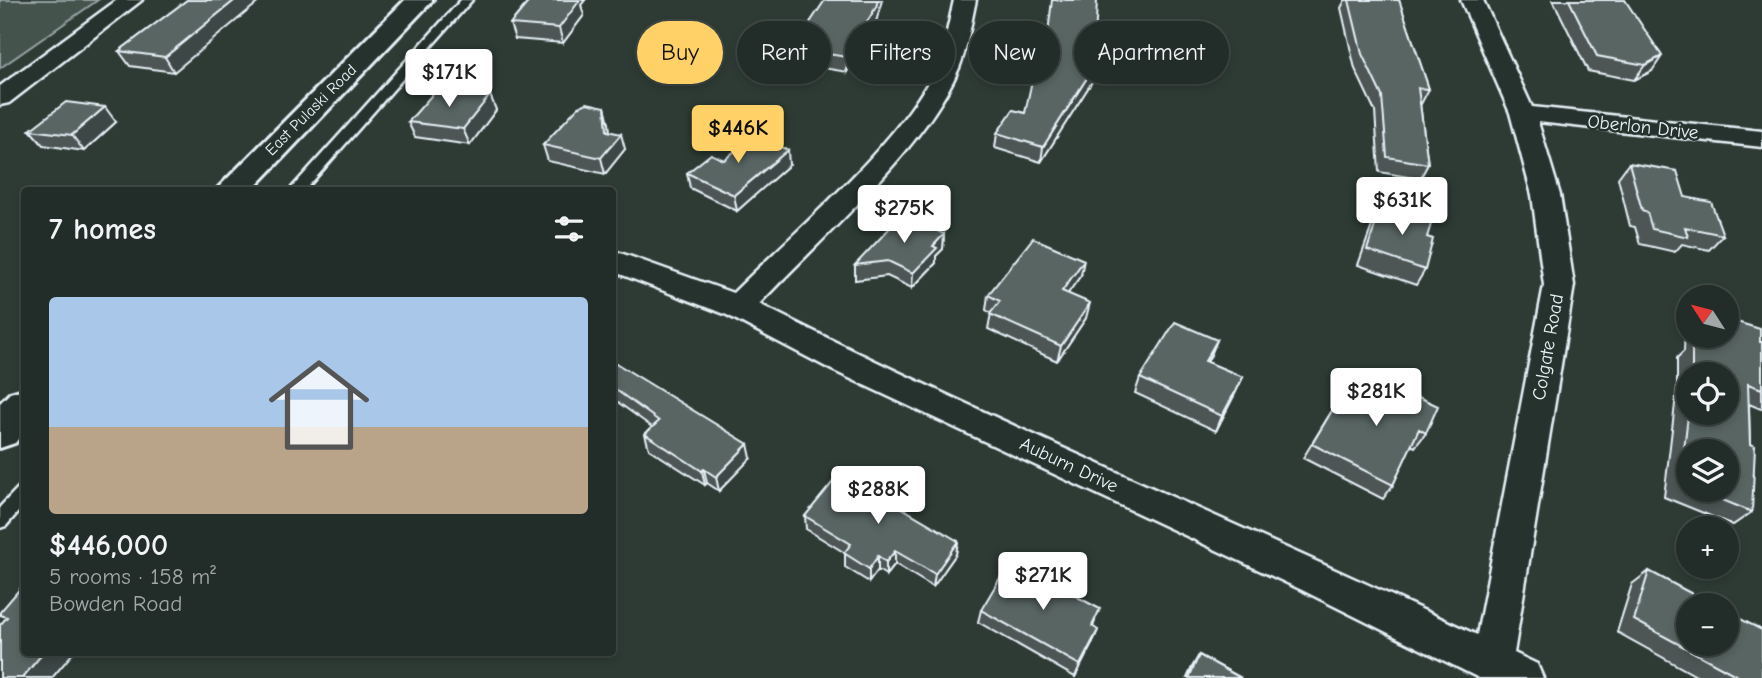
<!DOCTYPE html>
<html lang="en">
<head>
<meta charset="utf-8">
<style>
  :root { --surface:#222c28; --page:#2e3834; --text:#f1f3f6; --muted:#a2a7a8; --line:#3f4845; --accent:#ffd166 }
  body { margin:0; font-family:"Comic Neue",sans-serif; background:var(--page); color:var(--text); height:100vh; display:flex; flex-direction:column; font-size:26px; white-space:nowrap }
  * { box-sizing:border-box; margin:0 }
  p { font-size:23px; color:var(--muted) }
  .icon { flex:none; width:38px; height:38px; fill:none; stroke:currentColor; stroke-width:2; stroke-linecap:round; stroke-linejoin:round }
  .map { position:relative; flex:1; overflow:hidden }
  .side { position:absolute; left:21px; top:187px; width:595px; height:469px; display:flex; flex-direction:column; background:var(--surface); border-radius:7px; box-shadow:0 4px 10px #0003,0 0 0 2px var(--line) }
  .side>* { flex:none }
  .hud { position:absolute; left:637px; top:21px; width:665px; height:63px; display:flex; gap:14px }
  .needle { width:46px; rotate:306deg }
  .fabs { position:absolute; left:1676px; top:285px; display:grid; gap:14px }
  .fabs a { display:grid; place-items:center; width:63px; height:63px; border-radius:50%; background:var(--surface); box-shadow:0 4px 10px #0003,0 0 0 2px var(--line); font-size:35px }
  .price { position:absolute; translate:-50% -60px; padding:0 16px; border-radius:7px; background:#fff; color:#222; font-size:23px; line-height:46px; filter:drop-shadow(0 2px 4px #0008) }
  .price::after { content:''; position:absolute; left:50%; top:42px; width:21px; height:16px; margin-left:-10px; background:inherit; clip-path:polygon(0 0,100% 0,50% 100%) }
  .price.current { background:var(--accent); color:#111 }
  ul { padding:0; list-style:none }
  li { display:grid; align-content:center; gap:14px; height:371px; padding:0 28px }
  li+li { border-top:2px solid var(--line) }
  li span { display:grid; place-items:center; height:217px; border-radius:7px; color:#555 }
  li>.icon { margin-inline-start:auto }
  span .icon { width:126px; height:126px; fill:#fffc; stroke-width:1 }
  li b { font-size:30px }
  h2 { display:flex; justify-content:space-between; align-items:center; height:84px; padding:0 28px; font-size:30px }
  .pill { padding:0 24px; border-radius:32px; background:var(--surface); box-shadow:0 4px 10px #0003,0 0 0 2px var(--line); font-size:24px; line-height:63px }
  .pill.current { background:var(--accent); color:#111 }
  .map>svg:first-child { display:block }
  .green { fill:#45524e; stroke:#96a2a3; stroke-width:2 }
  .lines { fill:none; stroke-linecap:round; stroke-linejoin:round }
  .lane-casing { stroke:#e8f1f8; stroke-width:5 }
  .street-casing { stroke:#e8f1f8; stroke-width:5 }
  .secondary-casing { stroke:#e8f1f8; stroke-width:6 }
  .lane { fill:#26332d; fill-rule:evenodd }
  .street { fill:#26332d; fill-rule:evenodd }
  .secondary { fill:#26332d; fill-rule:evenodd }
  .wall { fill:#4d5755; stroke:#e8f1f8; stroke-width:2; fill-rule:evenodd }
  .shaded-wall { fill:#3e4745; stroke:#e8f1f8; stroke-width:2 }
  .building { fill:#596563; stroke:#e8f1f8; stroke-width:2 }
  .labels { text-anchor:middle; dominant-baseline:central; stroke-width:5; stroke-linejoin:round; paint-order:stroke }
  .far-street-label { font-size:16px; fill:#e8f1f8; stroke:#26332d }
  .street-label { font-size:19px; fill:#e8f1f8; stroke:#26332d }
</style>
</head>
<body>
<div class="map">
<svg width="1762" height="678" viewBox="0 0 1762 678">
  <rect width="100%" height="100%" fill="#2e3b35"/>
  <filter id="ink" filterUnits="userSpaceOnUse"><feTurbulence type="fractalNoise" baseFrequency=".0143" numOctaves="2"/><feDisplacementMap in="SourceGraphic" scale="14" xChannelSelector="R" yChannelSelector="G"/><feConvolveMatrix kernelMatrix="1 2 1 2 8 2 1 2 1" color-interpolation-filters="sRGB"/></filter>
  <g filter="url(#ink)">
    <!-- green -->
    <path class="green" d="M0,0h98l-98,68z"/>
    <g class="lines">
      <defs>
        <path id="lane" d="M461,0h11l-168,191h-15z
          M24,485v20l-18,21 -6,2v-21l18,-19z"/>
        <path id="street" d="M117,0h25l-133,103 -9,2v-19z
          M954,0h22c-5,22 -8,46 -17,68 -34,81 -139,171 -200,236 235,119 480,219 718,331l67,-350 -12,-90 -22,-82 -49,-113h22l49,107 230,24v16l-224,-25 22,73 14,90 -60,368 23,11 6,14h-64l-177,-88 -470,-220 -105,-55 -115,-44v-21l121,43c60,-60 168,-150 203,-226 9,-21 13,-45 18,-67z"/>
        <path id="secondary" d="M405,0h28l-182,191h-36z
          M24,389v43l-9,11 -15,5v-45l10,-10z"/>
      </defs>
      <!-- lane casing -->
      <use href="#lane" class="lane-casing"/>
      <!-- street casing -->
      <use href="#street" class="street-casing"/>
      <!-- secondary casing -->
      <use href="#secondary" class="secondary-casing"/>
      <!-- lane -->
      <use href="#lane" class="lane"/>
      <!-- street -->
      <use href="#street" class="street"/>
      <!-- secondary -->
      <use href="#secondary" class="secondary"/>
    </g>
    <!-- wall -->
    <path class="wall" d="M187,0l-13,72 -44,-6 -11,-15z
      M530,0h55l-4,5 3,10 -21,28 -48,-4 -5,-15z
      M1345,0h54l30,89 -8,15h-1l8,60 -8,15 -41,-7 -4,-61 -20,-42 -14,-61z
      M1553,0h72l27,71 -18,9 -46,-9z
      M876,22l-29,50 -42,-7 -1,-15 1,-2 -1,-1 -1,-14z
      M1095,77l-54,85 -46,-14 2,-15 28,-20z
      M490,95l6,15 -26,35 -55,-8 -7,-15z
      M605,107l5,24 15,18 -20,25 -57,-13 -5,-16z
      M116,122l-32,29 -41,-6 -13,-15z
      M724,160l65,5 -52,46 -47,-23 -3,-15z
      M1629,163l56,34 38,38 -14,15 -27,-6 -7,8 -35,-8 -5,-17 -5,-1 -12,-48z
      M1382,205l45,32 -2,33 -9,15 -58,-20 16,-45z
      M944,234l-1,15 -7,7v7l-24,25 -25,-12 -32,4v-15z
      M1081,275l-13,18 18,25 -29,43 -69,-32 3,-16 -5,-3 2,-15z
      M1689,321v15h38l35,6v65l-1,2 -12,-5 3,108 -19,13 -69,-28 13,-110v-29l7,-7 1,-26zM1689,374h38l-38,39zM1689,452l38,38h-38z
      M1217,340l-10,22 36,15 -27,54 -81,-38 5,-15z
      M612,363l139,95 -32,33 -12,-8 -2,2 -56,-36 -4,-15 7,-7 -40,-29z
      M1369,374l57,59 -11,14 -4,-2 -18,40 -10,14 -80,-41 36,-59 19,-5z
      M805,516l153,25 -2,13 -23,33 -38,-23 -9,11 -8,-5 -9,12 -24,-15v-14l-39,-24z
      M1649,571l113,107h-62l-83,-46 15,-48z
      M981,610l114,11 -2,6v15l-18,35 -97,-55z
      M1199,655l42,23h-54l5,-11z"/>
    <!-- shaded-wall -->
    <path class="shaded-wall" d="M235,0h26l-87,72 -9,-15z
      M570,0h15l-4,5 3,10 -21,28 -4,-15z
      M878,0h4l-6,22 -29,50 -1,-15z
      M1662,56l-10,15 -18,9 11,-15z
      M1097,62l-2,15 -54,85 2,-15z
      M490,95l6,15 -26,35 -7,-16z
      M105,107l11,15 -32,29 -12,-16z
      M605,107l4,16 2,23 10,-12 4,15 -20,25 -4,-16z
      M788,150l1,15 -52,46 -3,-16z
      M944,234l-1,15 -7,7v7l-24,25 1,-15 20,-27z
      M1084,260l-3,15 -22,31 3,-15z
      M1090,303l-4,15 -29,43 4,-15z
      M1217,340l-6,15 -12,20 6,-14z
      M1243,377l-7,15 -20,39 6,-15z
      M748,444l3,14 -32,33 -3,-14z
      M704,469l3,14 -2,2 -3,-14z
      M958,541l-2,13 -23,33 2,-13z
      M895,551v13l-9,11v-13z
      M878,556v14l-9,12v-13z
      M1098,630l-5,12 -18,35 5,-12z
      M43,653h30l-21,25h-30z"/>
    <!-- building -->
    <path class="building" d="M187,0h48l-70,57 -46,-6z
      M530,0h50l-21,28 -49,-4z
      M825,0h53l-2,7 -30,50 -42,-7 10,-16 -11,-1z
      M1052,0h45l-2,42 6,1 -4,19 -54,85 -46,-14 16,-23 12,3 14,-65 7,1z
      M1349,0h50l30,89 -11,-1 10,76 -41,-7 -5,-61 -20,-42z
      M1569,0h56l37,56 -17,9 -48,-9z
      M437,89l53,6 -27,34 -55,-7z
      M66,102l39,5 -33,28 -42,-5z
      M587,103l18,4 2,24 14,3 -20,24 -58,-13 35,-38z
      M754,135l34,15 -54,45 -47,-22 24,-19 13,6z
      M1629,163l48,8 8,26 26,5 12,33 -38,-8 3,10 -36,-8 -5,-17 -5,-2z
      M1382,205l50,16 -5,16 6,2 -8,31 -58,-20z
      M902,215l42,19 -11,12 4,2 -24,25 -25,-12 -33,4z
      M1033,238l51,22 -22,31 28,12 -29,43 -71,-32 10,-13 -12,-6z
      M1727,319l33,10v13h2v47l-14,-5 2,60 5,2 -3,66 -54,-22h29v-38h-38v34l-9,-3 9,-76v6h38v-39h-35v-31l7,3v-10h28z
      M1175,322l42,18 -12,21 38,16 -21,39 -82,-38z
      M614,362l134,82 -32,33 -12,-8 -2,2 -57,-37 14,-13 -47,-34v-24z
      M1369,374l69,32 -12,27 -7,-4 -26,56 -81,-41 27,-45 21,-6z
      M841,472l117,69 -23,33 -40,-23 -9,11 -8,-6 -9,13 -25,-16 7,-9 -46,-28z
      M1010,561l90,48 -8,17 6,4 -18,35 -99,-55z
      M1649,571l66,35h-26v38h38v-32l35,18v48h-21l-107,-58z
      M24,584v69h19l-21,25h-22v-53l7,-8 -7,-2v-3z
      M1199,655l42,23h-52z"/>
  </g>
  <g class="labels">
    <!-- far-street labels -->
    <g class="far-street-label">
      <text transform="translate(311 110) rotate(-45)">East Pulaski Road</text>
    </g>
    <!-- street labels -->
    <g class="street-label">
      <text transform="translate(1643 127) rotate(6)">Oberlon Drive</text>
      <text transform="translate(1548 347) rotate(-80)">Colgate Road</text>
      <text transform="translate(1069 465) rotate(25)">Auburn Drive</text>
    </g>
  </g>
</svg>
<div class="fabs">
<a><svg class="needle" viewBox="-14 -14 28 28"><path d="M0-13l5 13h-10z" fill="#e53935"/><path d="M0 13l5-13h-10z" fill="#a2a7a8"/></svg></a>
<a><svg class="icon" aria-label="locate" viewBox="0 0 24 24"><circle cx="12" cy="12" r="6"/><path d="M12 2v4M12 18v4M2 12h4M18 12h4"/></svg></a>
<a><svg class="icon" aria-label="layers" viewBox="0 0 24 24"><path d="M12 4l9 5-9 5-9-5zM3 14l9 5 9-5"/></svg></a>
<a>+</a>
<a>−</a>
</div>
<b class="price" style="left:449px;top:109px">$171K</b>
<b class="price current" style="left:738px;top:165px">$446K</b>
<b class="price" style="left:1402px;top:237px">$631K</b>
<b class="price" style="left:904px;top:245px">$275K</b>
<b class="price" style="left:1376px;top:428px">$281K</b>
<b class="price" style="left:878px;top:526px">$288K</b>
<b class="price" style="left:1043px;top:612px">$271K</b>
<div class="hud">
<a class="pill current">Buy</a>
<a class="pill">Rent</a>
<a class="pill">Filters</a>
<a class="pill">New</a>
<a class="pill">Apartment</a>
</div>
<section class="side">
<h2>7 homes<svg class="icon" aria-label="filters" viewBox="0 0 24 24"><path d="M4 7h16M4 17h16"/><circle cx="9" cy="7" r="2"/><circle cx="15" cy="17" r="2"/></svg></h2>
<ul>
<li><span style="background:linear-gradient(#a9c7e8 60%,#b9a48a 0)"><svg class="icon" aria-label="home" viewBox="0 0 24 24"><path d="M3 11l9-7 9 7M6 9v11h12V9"/></svg></span><div><b>$446,000</b><p>5 rooms · 158 m²</p><p>Bowden Road</p></div></li>
</ul>
</section>
</div>
</body>
</html>
